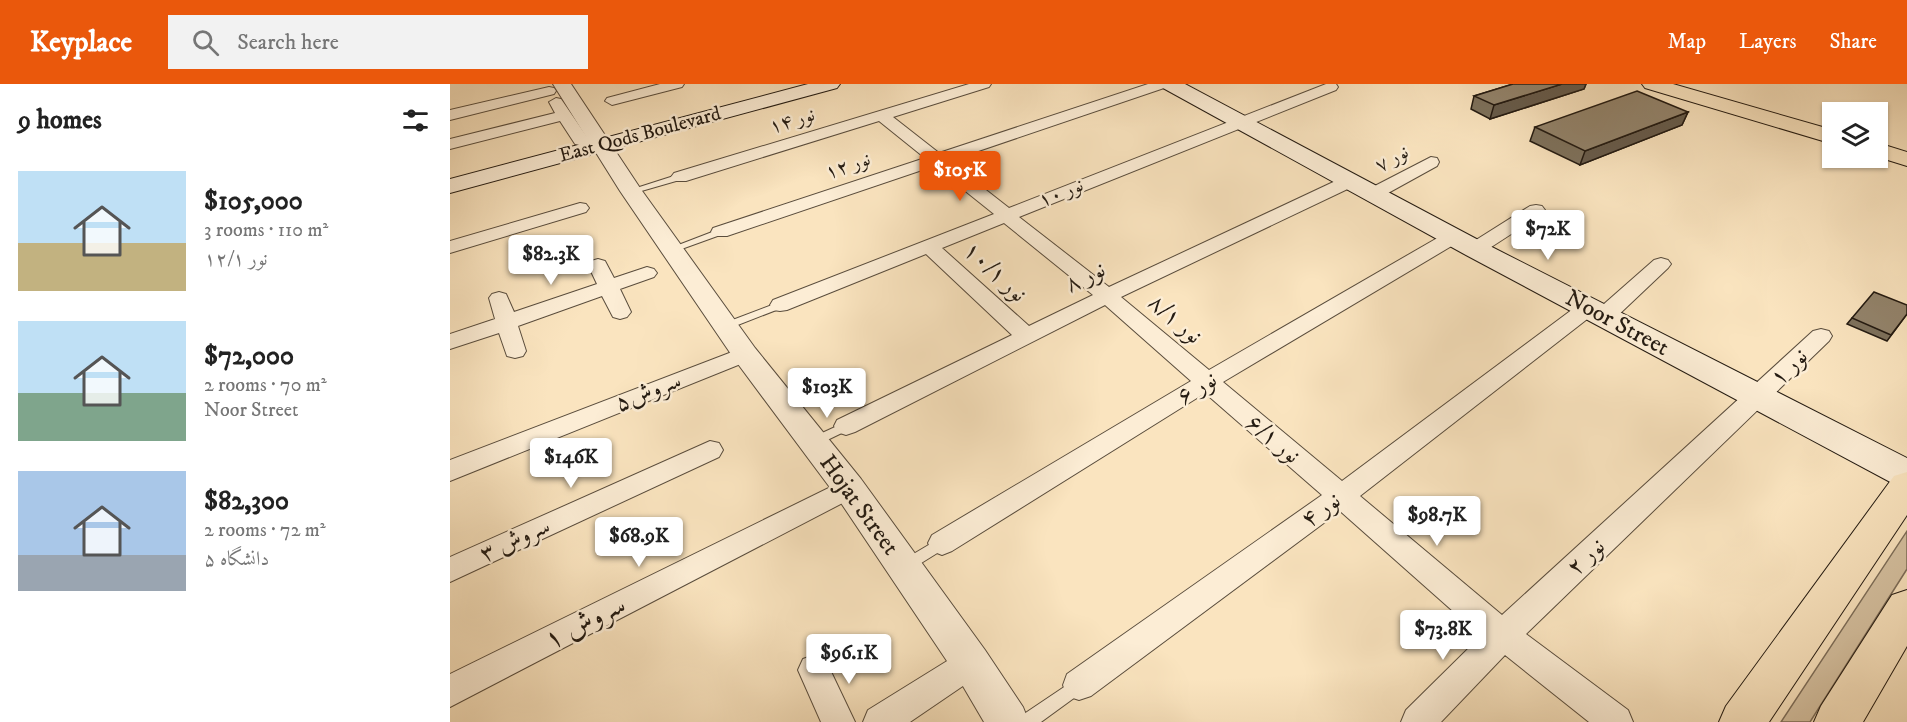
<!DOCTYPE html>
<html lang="en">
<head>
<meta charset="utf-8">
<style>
  :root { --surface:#fff; --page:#f2f2f2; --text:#222; --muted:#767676; --accent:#ea580c }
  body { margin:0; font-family:"IM FELL DW Pica",Amiri,serif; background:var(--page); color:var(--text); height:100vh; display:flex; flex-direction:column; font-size:22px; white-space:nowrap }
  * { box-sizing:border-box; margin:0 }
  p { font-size:20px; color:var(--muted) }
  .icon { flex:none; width:33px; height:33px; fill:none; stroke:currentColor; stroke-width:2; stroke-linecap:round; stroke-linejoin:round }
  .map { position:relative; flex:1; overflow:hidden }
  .panel { display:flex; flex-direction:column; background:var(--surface); width:450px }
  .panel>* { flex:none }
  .fabs { position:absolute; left:1372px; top:18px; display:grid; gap:12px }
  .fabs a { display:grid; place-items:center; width:66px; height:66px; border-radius:0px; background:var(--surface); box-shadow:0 2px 4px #0004; font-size:30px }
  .price { position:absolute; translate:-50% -51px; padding:0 14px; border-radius:6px; background:#fff; color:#222; font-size:20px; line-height:39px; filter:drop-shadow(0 2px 3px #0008) }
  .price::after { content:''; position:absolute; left:50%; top:36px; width:18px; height:14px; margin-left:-9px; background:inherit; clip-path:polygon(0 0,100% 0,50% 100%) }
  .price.on { background:var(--accent); color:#fff }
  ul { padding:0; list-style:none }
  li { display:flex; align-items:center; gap:18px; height:150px; padding:0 18px }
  li span { display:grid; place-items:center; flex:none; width:168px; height:120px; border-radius:0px; color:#555 }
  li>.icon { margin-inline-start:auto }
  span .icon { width:72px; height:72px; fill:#fffc; stroke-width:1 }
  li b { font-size:26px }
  h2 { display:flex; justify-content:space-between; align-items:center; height:72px; padding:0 18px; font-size:26px }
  header { display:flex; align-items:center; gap:36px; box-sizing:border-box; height:84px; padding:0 30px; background:var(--accent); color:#fff }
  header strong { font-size:28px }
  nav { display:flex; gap:33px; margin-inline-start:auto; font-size:21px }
  .search { width:420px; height:54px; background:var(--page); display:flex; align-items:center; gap:15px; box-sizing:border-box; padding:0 21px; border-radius:0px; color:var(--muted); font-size:22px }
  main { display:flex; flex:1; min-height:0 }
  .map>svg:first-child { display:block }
  .green { fill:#d6c2a2; stroke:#7d6e5a; stroke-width:1.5 }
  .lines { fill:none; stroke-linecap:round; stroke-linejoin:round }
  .service-casing { stroke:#5a4d3d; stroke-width:2 }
  .minor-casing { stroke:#5a4d3d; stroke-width:2 }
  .tertiary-casing { stroke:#5a4d3d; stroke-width:2 }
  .secondary-casing { stroke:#241b12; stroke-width:2 }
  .primary-casing { stroke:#241b12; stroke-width:2 }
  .service { fill:#fcedd5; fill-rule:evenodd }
  .minor { fill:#fcedd5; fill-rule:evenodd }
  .tertiary { fill:#fcedd5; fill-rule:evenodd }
  .secondary { fill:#fcedd5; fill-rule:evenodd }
  .primary { fill:#fae4bf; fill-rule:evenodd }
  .wall { fill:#7e725d; stroke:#241b12; stroke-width:1.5 }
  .shaded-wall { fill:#675c4c; stroke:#241b12; stroke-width:1.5 }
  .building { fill:#93846c; stroke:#241b12; stroke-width:1.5 }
  .labels { text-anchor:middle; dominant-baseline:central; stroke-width:5; stroke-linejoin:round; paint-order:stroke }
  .far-street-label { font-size:20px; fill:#241b12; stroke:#fcedd5 }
  .street-label { font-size:24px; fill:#241b12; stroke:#fcedd5 }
  .near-street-label { font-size:28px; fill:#241b12; stroke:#fcedd5 }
</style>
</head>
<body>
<header>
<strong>Keyplace</strong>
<div class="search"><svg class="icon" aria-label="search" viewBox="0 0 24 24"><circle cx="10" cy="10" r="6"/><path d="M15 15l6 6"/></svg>Search here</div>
<nav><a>Map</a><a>Layers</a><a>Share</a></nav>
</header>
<main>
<section class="panel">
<h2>9 homes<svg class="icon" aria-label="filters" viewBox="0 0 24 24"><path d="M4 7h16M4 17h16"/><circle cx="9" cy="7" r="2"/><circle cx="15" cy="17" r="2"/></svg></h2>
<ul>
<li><span style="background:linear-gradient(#bfe0f5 60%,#c2b280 0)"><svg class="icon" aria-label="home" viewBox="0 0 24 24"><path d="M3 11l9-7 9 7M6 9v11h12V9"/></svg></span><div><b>$105,000</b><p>3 rooms · 110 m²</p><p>نور ۱۲/۱</p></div></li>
<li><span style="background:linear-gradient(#bfe0f5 60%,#7fa58c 0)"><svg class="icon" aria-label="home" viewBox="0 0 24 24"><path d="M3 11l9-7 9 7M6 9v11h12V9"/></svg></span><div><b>$72,000</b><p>2 rooms · 70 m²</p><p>Noor Street</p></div></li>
<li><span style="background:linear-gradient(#a9c7e8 70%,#9aa5b1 0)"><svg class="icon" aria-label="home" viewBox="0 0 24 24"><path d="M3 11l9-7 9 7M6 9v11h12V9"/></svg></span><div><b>$82,300</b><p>2 rooms · 72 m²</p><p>دانشگاه ۵</p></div></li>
</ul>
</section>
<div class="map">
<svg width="1457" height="638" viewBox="0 0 1457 638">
  <rect width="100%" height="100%" fill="#fae4bf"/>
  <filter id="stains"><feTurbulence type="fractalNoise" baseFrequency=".00333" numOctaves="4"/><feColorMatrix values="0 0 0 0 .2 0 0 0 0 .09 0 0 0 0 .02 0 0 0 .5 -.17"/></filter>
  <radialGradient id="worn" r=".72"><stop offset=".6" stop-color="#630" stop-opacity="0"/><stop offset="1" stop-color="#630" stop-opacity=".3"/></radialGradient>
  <!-- green -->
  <path class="green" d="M1457,447v38l-97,153h-29z"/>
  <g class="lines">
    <defs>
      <path id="service" d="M230,90l4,3 -1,2 -52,15 -4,-3z
        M270,145l5,3 -2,2 -47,17h-6l-2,-2z
        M330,218l5,3 -1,2 -54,21 -4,1 -5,-3 1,-2z
        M396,338l6,4 -2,3 -33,16h-8l-2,-3 2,-3z
        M492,453l5,2 2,4 -2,4 -37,23 -5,2 -5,-2 -2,-4 2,-4z
        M629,593l6,3 2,5 -2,5 -44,32h-22l2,-6z"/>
      <path id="minor" d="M210,0h24l-2,3 -70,18 -7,-4 2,-3z
        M519,0h22l-2,3 -96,30 46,36 209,-69h21l-2,3 -218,74 60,47 317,-124h10l2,3 -2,3 -317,127 90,70 235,-110h12l3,4 -3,4 -235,112 88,73 237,-137h14l2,4 -2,4 -237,141 119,99 239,-178 7,-1 7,1 4,5 -4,5 -235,183 142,119 311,-284 8,-2 8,2 3,5 -3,5 -303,293 102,76 5,12h-44l-84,-67 -64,67h-40l5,-12 75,-74 -141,-125 -249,185 -12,4 -12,-4 -4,-11 4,-11 255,-179 -117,-102 -253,158 -10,4 -10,-4 -4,-8 4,-8 259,-154 -86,-76 -250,127 -9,3 -9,-3 -3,-6 3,-6 175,-85 -86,-81 -139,56 -7,1 -7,-1 -3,-5 3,-5 221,-86 -60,-48 -207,70h-14l-2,-4 2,-4 212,-70 -46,-37 -193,60h-12l-3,-4 3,-4zM554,139l89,72 -64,31 -87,-78z
        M99,3l5,1 2,3 -2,3 -104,26v-10z
        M106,14l5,1 26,38 20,5 2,3 -2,3 -6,2 -26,-6 -15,-23 -110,28v-10l105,-26 -6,-11z
        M981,73l6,1 2,4 -2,4 -58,32h-12l-3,-4 3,-4z
        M130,119l6,1 3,4 -3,4 -136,41v-12z
        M1086,121l6,1 3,4 -3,4 -60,39h-14l-3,-4 3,-4 62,-39z
        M1211,174l7,2 3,4 -3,4 -56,53 -8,2 -8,-2 -3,-5 3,-5 58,-51z
        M148,175l7,2 9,17 33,-11 7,2 3,4 -3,4 -34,12 11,23 -4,5 -7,2 -7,-2 -11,-21 -84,30 8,25 -3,5 -8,2 -8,-2 -8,-23 -49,16v-15l45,-15 -6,-21 3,-4 7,-2 7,2 8,18 83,-28 -9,-19 3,-4z
        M295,263l8,2 3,5 -3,5 -303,122v-21z
        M260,357l9,2 4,7 -4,7 -269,125v-25z
        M399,394l9,3 4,7 -4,7 -408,212v-33z
        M521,564l11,5 5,10 -5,10 -72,49h-47l5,-12 92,-57z
        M364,571l11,4 30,63h-34l-23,-52 5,-11z"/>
      <path id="tertiary" d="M103,0h18l69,104 115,160 106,131 124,171 38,57 6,15h-45l-27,-46 -120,-179 -102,-137 -115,-169z"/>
      <path id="secondary" d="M358,0h32l-3,4 -387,105v-14z
        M710,0h25l299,159 423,215v30l-13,-4 -428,-229 -303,-167z"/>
      <path id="primary" d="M1192,0h31l160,46v14l-188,-56z
        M1428,59l29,9v14l-29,-9z
        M1457,388v43l-138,207h-50l7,-16 168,-230z
        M1457,506v56l-44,76h-49l7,-16 71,-111z"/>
    </defs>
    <!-- service casing -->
    <use href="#service" class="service-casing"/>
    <!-- minor casing -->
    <use href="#minor" class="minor-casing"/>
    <!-- tertiary casing -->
    <use href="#tertiary" class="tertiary-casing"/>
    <!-- secondary casing -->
    <use href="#secondary" class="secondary-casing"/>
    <!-- primary casing -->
    <use href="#primary" class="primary-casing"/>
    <!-- service -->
    <use href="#service" class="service"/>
    <!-- minor -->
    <use href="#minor" class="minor"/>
    <!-- tertiary -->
    <use href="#tertiary" class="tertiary"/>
    <!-- secondary -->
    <use href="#secondary" class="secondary"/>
    <!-- primary -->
    <use href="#primary" class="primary"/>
  </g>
  <!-- wall -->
  <path class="wall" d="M1063,0h73l-2,5 -94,30 -19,-10 3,-13z
    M1238,28l-6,13 -102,40 -50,-24 5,-14z
    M1457,230l-20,27 -40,-17 5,-6z"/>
  <!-- shaded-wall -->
  <path class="shaded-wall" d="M1112,0h24l-2,5 -94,30 4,-14z
    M1238,28l-6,13 -102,40 5,-14z"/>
  <!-- building -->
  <path class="building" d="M1063,0h49l-68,21 -20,-9z
    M1187,7l51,21 -103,39 -50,-24z
    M1424,208l33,13v9l-16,21 -39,-17z"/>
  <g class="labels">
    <!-- far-street labels -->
    <g class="far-street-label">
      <text transform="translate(342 37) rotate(-17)">نور ۱۴</text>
      <text transform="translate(190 51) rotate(-15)">East Qods Boulevard</text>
      <text transform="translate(942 75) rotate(-29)">نور ۷</text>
      <text transform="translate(398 82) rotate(-19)">نور ۱۲</text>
      <text transform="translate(611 109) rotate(-22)">نور ۱۰</text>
    </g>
    <!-- street labels -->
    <g class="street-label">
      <text transform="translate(545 188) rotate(43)">نور ۱۰/۱</text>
      <text transform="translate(635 193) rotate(-26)">نور ۸</text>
      <text transform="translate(725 235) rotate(41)">نور ۸/۱</text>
      <text transform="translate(1167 239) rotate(28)">Noor Street</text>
      <text transform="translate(1339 283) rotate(-44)">نور ۱</text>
      <text transform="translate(747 304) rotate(-31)">نور ۶</text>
      <text transform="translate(198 308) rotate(-22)">سروش۵</text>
      <text transform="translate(823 355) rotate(40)">نور ۶/۱</text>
      <text transform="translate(409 421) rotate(54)">Hojat Street</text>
      <text transform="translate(871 426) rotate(-36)">نور ۴</text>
      <text transform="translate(65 456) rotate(-25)">سروش ۳</text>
      <text transform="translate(1136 473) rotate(-43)">نور ۲</text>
    </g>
    <!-- near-street labels -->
    <g class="near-street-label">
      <text transform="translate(135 538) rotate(-27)">سروش ۱</text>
    </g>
  </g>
  <rect width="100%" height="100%" filter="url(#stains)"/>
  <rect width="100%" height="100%" fill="url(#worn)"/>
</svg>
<div class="fabs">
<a><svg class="icon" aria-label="layers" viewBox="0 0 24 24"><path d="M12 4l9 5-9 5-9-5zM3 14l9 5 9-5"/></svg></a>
</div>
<b class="price on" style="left:510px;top:118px">$105K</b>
<b class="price" style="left:1098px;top:177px">$72K</b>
<b class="price" style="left:101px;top:202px">$82.3K</b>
<b class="price" style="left:377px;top:335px">$103K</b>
<b class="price" style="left:121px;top:405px">$146K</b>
<b class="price" style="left:987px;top:463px">$98.7K</b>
<b class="price" style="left:189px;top:484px">$68.9K</b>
<b class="price" style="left:993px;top:577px">$73.8K</b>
<b class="price" style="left:399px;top:601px">$96.1K</b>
</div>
</main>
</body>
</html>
